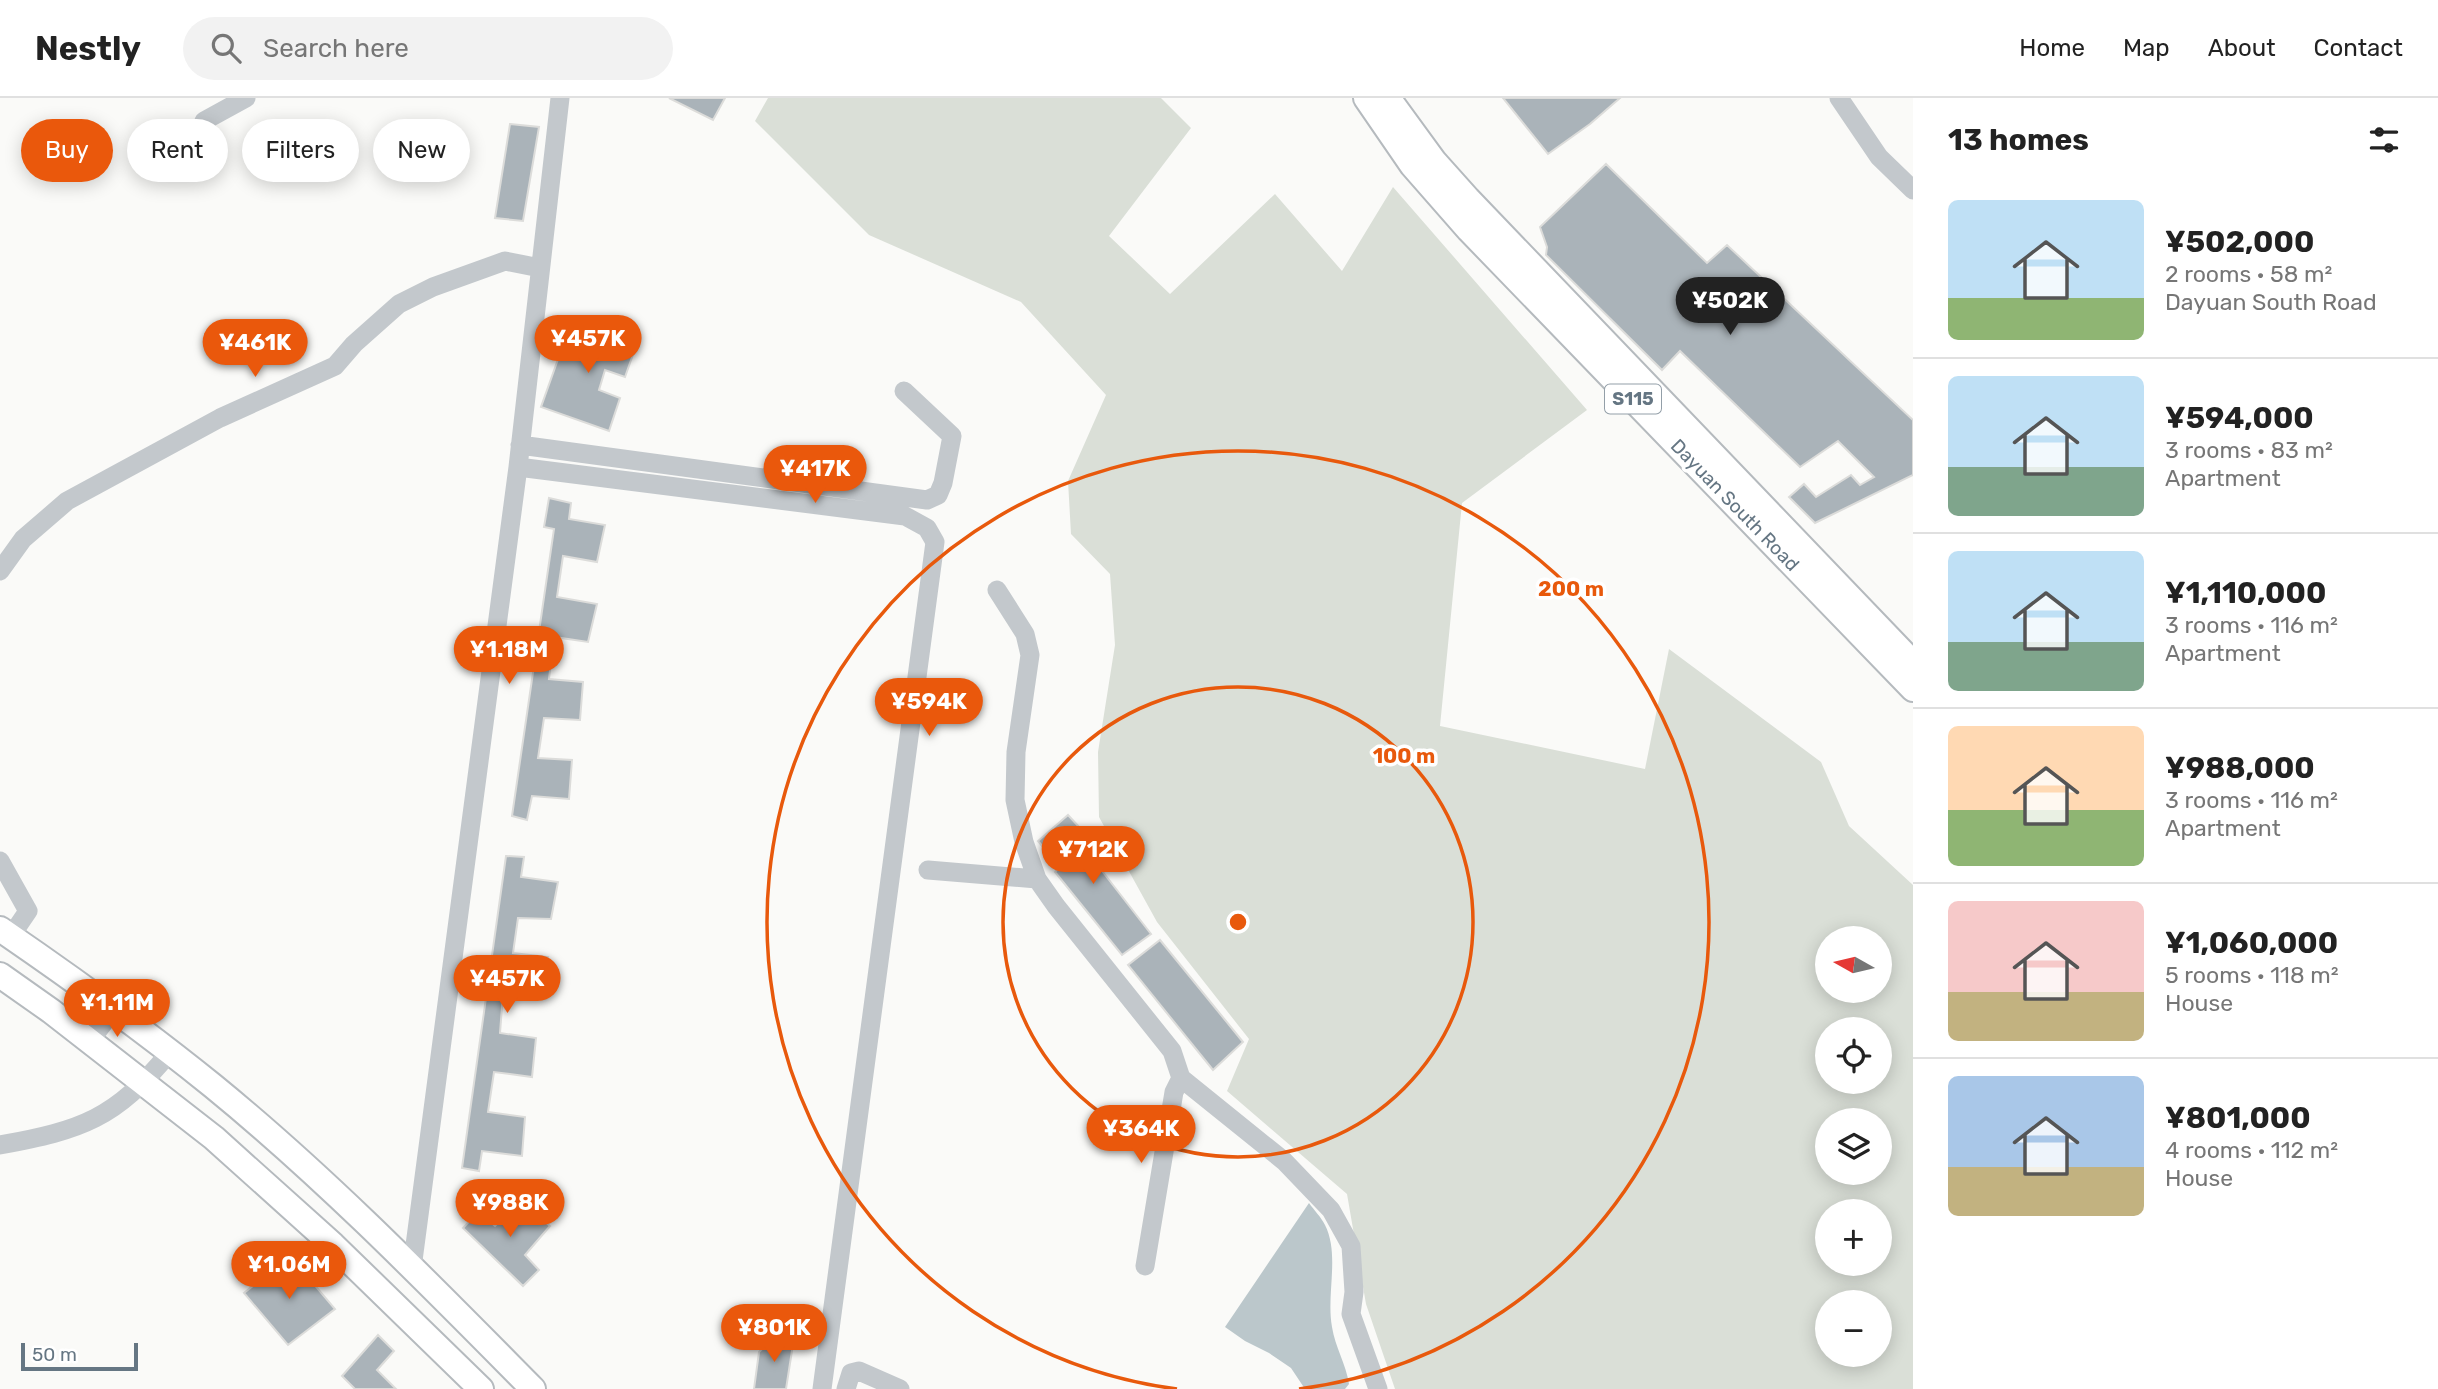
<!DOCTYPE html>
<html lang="en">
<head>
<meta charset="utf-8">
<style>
  :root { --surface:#fff; --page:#f2f2f2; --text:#222; --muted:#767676; --line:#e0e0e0; --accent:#ea580c }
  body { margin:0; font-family:Rubik,sans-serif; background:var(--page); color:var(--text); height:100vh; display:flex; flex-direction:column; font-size:26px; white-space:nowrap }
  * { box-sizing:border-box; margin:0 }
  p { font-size:23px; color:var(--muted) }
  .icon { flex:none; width:38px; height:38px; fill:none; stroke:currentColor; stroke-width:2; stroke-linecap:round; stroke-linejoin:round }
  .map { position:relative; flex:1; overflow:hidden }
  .sheet { display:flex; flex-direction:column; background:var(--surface); width:525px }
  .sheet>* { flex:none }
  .banner { position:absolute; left:21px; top:21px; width:665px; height:63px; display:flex; gap:14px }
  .needle { width:46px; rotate:278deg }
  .controls { position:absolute; left:1815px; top:828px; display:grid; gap:14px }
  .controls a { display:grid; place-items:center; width:77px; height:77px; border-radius:50%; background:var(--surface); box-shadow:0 4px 18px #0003; font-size:35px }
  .scale { position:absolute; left:21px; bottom:18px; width:117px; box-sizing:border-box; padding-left:7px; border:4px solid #657683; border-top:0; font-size:19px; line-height:24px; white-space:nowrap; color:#657683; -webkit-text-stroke:5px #fff; paint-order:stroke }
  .price { position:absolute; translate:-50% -60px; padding:0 16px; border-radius:24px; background:var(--accent); color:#fff; font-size:23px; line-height:46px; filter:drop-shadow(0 2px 4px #0008) }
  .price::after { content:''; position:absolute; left:50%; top:42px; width:21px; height:16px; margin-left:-10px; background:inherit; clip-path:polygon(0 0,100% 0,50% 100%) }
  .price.active { background:#222; color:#fff }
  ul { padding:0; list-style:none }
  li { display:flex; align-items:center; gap:21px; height:175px; padding:0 35px }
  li+li { border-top:2px solid var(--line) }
  li span { display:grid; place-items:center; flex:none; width:196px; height:140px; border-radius:10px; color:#555 }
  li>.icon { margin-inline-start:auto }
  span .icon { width:84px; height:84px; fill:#fffc; stroke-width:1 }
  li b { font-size:30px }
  h2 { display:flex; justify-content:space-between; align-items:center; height:84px; padding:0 35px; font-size:30px }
  .chip { padding:0 24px; border-radius:32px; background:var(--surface); box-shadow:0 4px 18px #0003; font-size:24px; line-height:63px }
  .chip.active { background:var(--accent); color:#fff }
  header { display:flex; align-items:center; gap:42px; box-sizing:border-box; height:98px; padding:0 35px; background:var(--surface); border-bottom:2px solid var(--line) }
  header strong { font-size:33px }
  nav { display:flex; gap:38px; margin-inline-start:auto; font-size:24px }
  .search { width:490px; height:63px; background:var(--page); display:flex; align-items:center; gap:18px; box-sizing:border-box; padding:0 24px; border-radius:38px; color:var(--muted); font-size:26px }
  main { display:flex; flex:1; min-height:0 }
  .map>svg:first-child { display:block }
  .green { fill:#dadfd7; fill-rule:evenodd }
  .water { fill:#bbc7cb }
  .building { fill:#aab3b9; stroke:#dcdcda; stroke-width:2 }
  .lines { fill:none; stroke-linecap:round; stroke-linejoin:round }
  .major-casing { stroke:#b5babe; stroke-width:28 }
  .minor { stroke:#c3c8cc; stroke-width:19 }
  .major { stroke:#fff; stroke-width:24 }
  .ring { fill:none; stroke:#e8590c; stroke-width:3.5 }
  .labels { text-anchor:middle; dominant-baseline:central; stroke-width:7; stroke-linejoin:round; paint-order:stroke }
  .shield { fill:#fff; stroke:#939fa8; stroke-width:2 }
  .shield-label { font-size:18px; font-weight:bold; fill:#657683 }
  .street-label { font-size:19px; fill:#657683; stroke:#fff }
  .centre { fill:#e8590c; stroke:#fff; stroke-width:3.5 }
  .ring-label { font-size:21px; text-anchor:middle; font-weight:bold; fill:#e8590c; stroke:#fff; stroke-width:7; stroke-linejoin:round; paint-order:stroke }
</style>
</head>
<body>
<header>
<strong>Nestly</strong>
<div class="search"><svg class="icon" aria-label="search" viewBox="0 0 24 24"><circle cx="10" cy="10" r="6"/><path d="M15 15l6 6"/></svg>Search here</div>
<nav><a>Home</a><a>Map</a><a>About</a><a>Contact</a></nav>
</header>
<main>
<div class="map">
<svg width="1913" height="1291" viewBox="0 0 1913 1291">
  <rect width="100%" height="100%" fill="#fafaf8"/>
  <!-- green -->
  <path class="green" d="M768,0h393l30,30 -82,108 61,58 105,-100 67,77 51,-84 194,223 -125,93 -22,223 205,43 24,-120 152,113 28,64 64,59v504h-518l-29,-85 -19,-110 -120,-103 22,-52 -92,-117 -58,-105 -1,-65 17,-107 -5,-71 -39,-40 -3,-53 38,-86 -85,-93 -152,-67 -114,-114zM1827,840h53v52h-53zM1827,931h53v53h-53zM1827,1022h53v52h-53zM1827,1113h53v53h-53zM1827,1204h53v52h-53z"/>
  <!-- water -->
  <path class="water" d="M1309,1105c5,7 12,14 16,22 15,30 1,69 7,102 3,20 14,37 17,57l-4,5h-40l-14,-21 -22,-15 -24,-12 -20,-14z"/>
  <!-- building -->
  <path class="building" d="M669,0h56l-12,22z
    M1503,0h117l-30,26 -42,30z
    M510,26l29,3 -16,94 -28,-3z
    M1606,66l101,99 20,-18 186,175v55l-98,48 -26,-26 15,-13 12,13 35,-22 9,10 14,-8 -36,-36 -38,26 -120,-116 -18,19 -116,-115 1,-8 -7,-20z
    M572,222l65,23 -12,34 -20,-7 -6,20 21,8 -11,33 -68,-24z
    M549,400l22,5 -2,16 36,6 -8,37 -34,-6 -6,41 40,7 -9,38 -34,-5 -5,42 34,3 -3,38 -36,-2 -6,40 34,2 -3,39 -37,-3 -5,24 -15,-4 42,-287 -10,-2z
    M1068,717l25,27 -8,7 66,85 -29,21 -67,-83 5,-5 -22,-26z
    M506,758l18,1 -3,20 37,5 -7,37 -33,-1 -5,35 35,4 -9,40 -36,-3 -3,39 36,5 -4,39 -38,-5 -6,40 37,5 -3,39 -40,-5 -3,20 -17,-3z
    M1160,842l83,102 -30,28 -85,-105z
    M520,1103l30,25 -25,29 14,15 -16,16 -60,-58 15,-16 17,14z
    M290,1158l45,53 -47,36 -44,-52z
    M378,1237l16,16 -17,19 19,19h-41l-13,-13z
    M776,1237l18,3 -8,51h-32l5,-37z"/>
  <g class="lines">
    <defs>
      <path id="major" d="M1366,0l46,67 57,65 444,459
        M1388,0l46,63 34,38 445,464
        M0,831c73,50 145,102 213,157 114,93 217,199 320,303
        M0,877l51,36 163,127 119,107 148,144"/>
    </defs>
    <!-- major casing -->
    <use href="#major" class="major-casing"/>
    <!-- minor -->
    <path class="minor" d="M1839,0l40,59 34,33
      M204,23l42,-23
      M520,347l407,55 11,-5 5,-12 9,-47 -48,-45
      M518,369l387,49 22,12 8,14 -113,847
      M0,473l23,-32 44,-38 153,-83 115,-52 19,-22 45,-40 34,-17 72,-26 35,7
      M997,492l28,44 5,21 -14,97 -1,48 9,42 13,37 19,27 116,145 9,27 103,83 47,49 20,36 3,46 -3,22 27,75
      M0,763l28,50 -17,25
      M928,772l109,9
      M89,944l24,-31
      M0,1047c82,-15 115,-26 169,-92
      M1145,1168l29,-174 7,-14
      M412,1170l106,-801 42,-369
      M846,1291l5,-16 8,-2 41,18"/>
    <!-- major -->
    <use href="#major" class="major"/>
  </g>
  <!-- distance rings -->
  <g class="ring">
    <circle cx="1238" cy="824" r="235"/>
    <path d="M1177 1291A471 471 0 1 1 1299 1291"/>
  </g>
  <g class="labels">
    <!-- shield labels -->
    <rect class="shield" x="1605" y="286.5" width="56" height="29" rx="5"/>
    <g class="shield-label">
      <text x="1633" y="301">S115</text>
    </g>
    <!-- street labels -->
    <g class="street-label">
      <text transform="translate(1735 407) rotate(46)">Dayuan South Road</text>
    </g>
  </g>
  <circle cx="1238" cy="824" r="10" class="centre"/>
  <g class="ring-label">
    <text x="1571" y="498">200 m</text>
    <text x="1404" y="665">100 m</text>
  </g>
</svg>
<div class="controls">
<a><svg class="needle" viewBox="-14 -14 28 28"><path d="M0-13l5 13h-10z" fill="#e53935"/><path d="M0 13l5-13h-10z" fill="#767676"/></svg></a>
<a><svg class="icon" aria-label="locate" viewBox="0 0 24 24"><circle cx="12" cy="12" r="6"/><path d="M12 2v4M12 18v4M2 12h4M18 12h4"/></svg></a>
<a><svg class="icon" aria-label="layers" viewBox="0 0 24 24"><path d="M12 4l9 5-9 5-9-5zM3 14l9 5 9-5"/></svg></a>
<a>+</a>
<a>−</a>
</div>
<div class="scale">50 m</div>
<b class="price active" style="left:1730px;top:239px">¥502K</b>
<b class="price" style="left:588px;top:277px">¥457K</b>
<b class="price" style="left:255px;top:281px">¥461K</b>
<b class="price" style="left:815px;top:407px">¥417K</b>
<b class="price" style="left:509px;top:588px">¥1.18M</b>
<b class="price" style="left:929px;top:640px">¥594K</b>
<b class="price" style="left:1093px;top:788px">¥712K</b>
<b class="price" style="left:507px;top:917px">¥457K</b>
<b class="price" style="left:117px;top:941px">¥1.11M</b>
<b class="price" style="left:1141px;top:1067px">¥364K</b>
<b class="price" style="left:510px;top:1141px">¥988K</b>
<b class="price" style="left:289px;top:1203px">¥1.06M</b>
<b class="price" style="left:774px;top:1266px">¥801K</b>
<div class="banner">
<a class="chip active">Buy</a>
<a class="chip">Rent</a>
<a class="chip">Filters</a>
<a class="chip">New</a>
</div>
</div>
<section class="sheet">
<h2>13 homes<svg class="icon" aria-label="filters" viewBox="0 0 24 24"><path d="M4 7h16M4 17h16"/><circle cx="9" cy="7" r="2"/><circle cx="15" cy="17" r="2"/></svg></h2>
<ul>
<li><span style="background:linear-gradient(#bfe0f5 70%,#8fb573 0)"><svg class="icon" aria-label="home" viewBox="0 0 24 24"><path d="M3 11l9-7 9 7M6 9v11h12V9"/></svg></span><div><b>¥502,000</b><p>2 rooms · 58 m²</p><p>Dayuan South Road</p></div></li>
<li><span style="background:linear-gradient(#bfe0f5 65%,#7fa58c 0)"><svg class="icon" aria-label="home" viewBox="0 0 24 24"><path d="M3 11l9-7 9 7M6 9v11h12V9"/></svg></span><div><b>¥594,000</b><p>3 rooms · 83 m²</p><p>Apartment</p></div></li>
<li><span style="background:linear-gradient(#bfe0f5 65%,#7fa58c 0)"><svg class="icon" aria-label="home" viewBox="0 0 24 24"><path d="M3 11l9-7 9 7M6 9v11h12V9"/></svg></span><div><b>¥1,110,000</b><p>3 rooms · 116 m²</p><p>Apartment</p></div></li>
<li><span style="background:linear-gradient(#ffd9b3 60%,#8fb573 0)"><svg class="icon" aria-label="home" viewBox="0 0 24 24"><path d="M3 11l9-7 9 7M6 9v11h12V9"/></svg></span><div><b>¥988,000</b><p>3 rooms · 116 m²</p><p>Apartment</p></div></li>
<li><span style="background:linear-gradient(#f6c9c9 65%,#c2b280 0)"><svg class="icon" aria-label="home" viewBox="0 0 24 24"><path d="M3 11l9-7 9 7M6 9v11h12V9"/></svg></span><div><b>¥1,060,000</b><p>5 rooms · 118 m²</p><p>House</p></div></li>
<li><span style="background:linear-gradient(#a9c7e8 65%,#c2b280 0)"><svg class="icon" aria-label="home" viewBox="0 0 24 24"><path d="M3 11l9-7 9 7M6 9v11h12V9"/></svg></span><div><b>¥801,000</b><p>4 rooms · 112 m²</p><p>House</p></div></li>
</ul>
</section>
</main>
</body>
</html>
